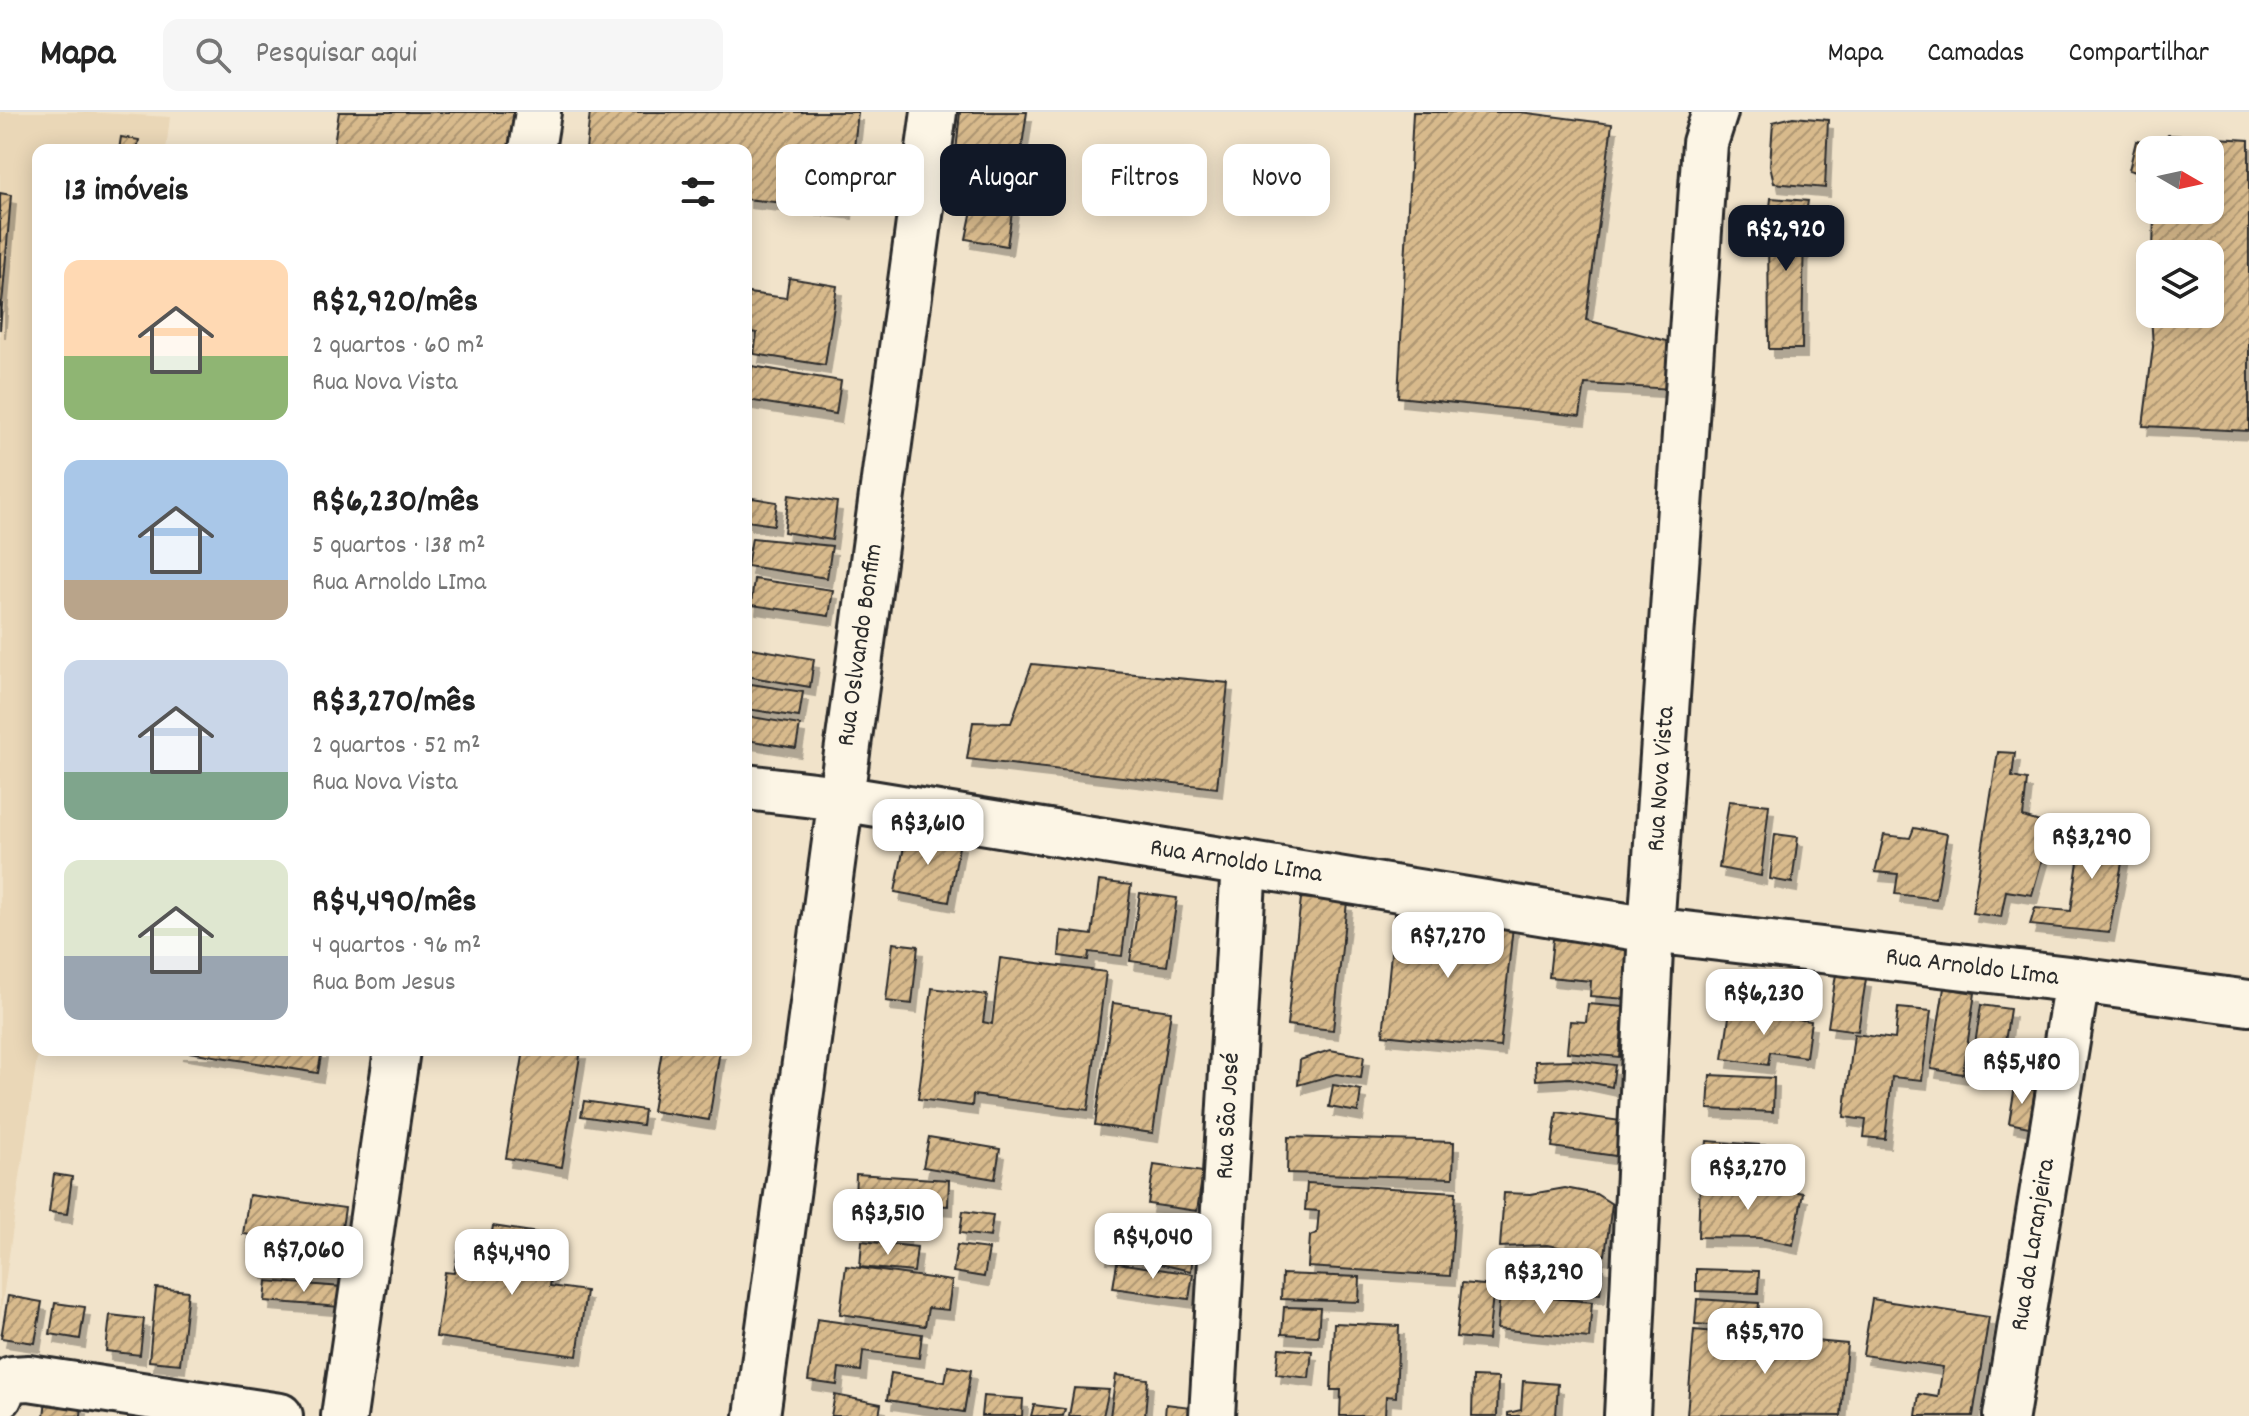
<!DOCTYPE html>
<html lang="pt">
<head>
<meta charset="utf-8">
<style>
  :root { --surface:#fff; --page:#f6f6f6; --text:#222; --muted:#767676; --line:#e0e0e0; --accent:#111827 }
  body { margin:0; font-family:Dekko,sans-serif; background:var(--page); color:var(--text); height:100vh; display:flex; flex-direction:column; font-size:30px; white-space:nowrap }
  * { box-sizing:border-box; margin:0 }
  p { font-size:26px; color:var(--muted) }
  .icon { flex:none; width:44px; height:44px; fill:none; stroke:currentColor; stroke-width:2; stroke-linecap:round; stroke-linejoin:round }
  .map { position:relative; flex:1; overflow:hidden }
  .side { position:absolute; left:32px; top:32px; width:720px; height:912px; display:flex; flex-direction:column; background:var(--surface); border-radius:16px; box-shadow:0 4px 20px #0003 }
  .side>* { flex:none }
  .top-card { position:absolute; left:776px; top:32px; width:760px; height:72px; display:flex; gap:16px }
  .needle { width:52px; rotate:99deg }
  .controls { position:absolute; left:2136px; top:24px; display:grid; gap:16px }
  .controls a { display:grid; place-items:center; width:88px; height:88px; border-radius:16px; background:var(--surface); box-shadow:0 4px 20px #0003; font-size:40px }
  .price { position:absolute; translate:-50% -68px; padding:0 18px; border-radius:16px; background:#fff; color:#222; font-size:26px; line-height:52px; filter:drop-shadow(0 2px 4px #0008) }
  .price::after { content:''; position:absolute; left:50%; top:48px; width:24px; height:18px; margin-left:-12px; background:inherit; clip-path:polygon(0 0,100% 0,50% 100%) }
  .price.on { background:var(--accent); color:#fff }
  ul { padding:0; list-style:none }
  li { display:flex; align-items:center; gap:24px; height:200px; padding:0 32px }
  li span { display:grid; place-items:center; flex:none; width:224px; height:160px; border-radius:16px; color:#555 }
  li>.icon { margin-inline-start:auto }
  span .icon { width:96px; height:96px; fill:#fffc; stroke-width:1 }
  li b { font-size:34px }
  h2 { display:flex; justify-content:space-between; align-items:center; height:96px; padding:0 32px; font-size:34px }
  .chip { padding:0 28px; border-radius:16px; background:var(--surface); box-shadow:0 4px 20px #0003; font-size:28px; line-height:72px }
  .chip.on { background:var(--accent); color:#fff }
  header { display:flex; align-items:center; gap:48px; box-sizing:border-box; height:112px; padding:0 40px; background:var(--surface); border-bottom:2px solid var(--line) }
  header strong { font-size:38px }
  nav { display:flex; gap:44px; margin-inline-start:auto; font-size:28px }
  .search { width:560px; height:72px; background:var(--page); display:flex; align-items:center; gap:20px; box-sizing:border-box; padding:0 28px; border-radius:16px; color:var(--muted); font-size:30px }
  .map>svg:first-child { display:block }
  .built { fill:#ead7b7 }
  .building { fill:url(#building-hatch); stroke:#2b2b2b; stroke-width:2; filter:url(#shadow) }
  .lines { fill:none; stroke-linecap:round; stroke-linejoin:round }
  .minor-casing { stroke:#2b2b2b; stroke-width:50 }
  .minor { stroke:#fcf5e5; stroke-width:44 }
  .labels { text-anchor:middle; dominant-baseline:central; stroke-width:7; stroke-linejoin:round; paint-order:stroke }
  .street-label { font-size:26px; fill:#2b2b2b; stroke:#fcf5e5 }
</style>
</head>
<body>
<header>
<strong>Mapa</strong>
<div class="search"><svg class="icon" aria-label="search" viewBox="0 0 24 24"><circle cx="10" cy="10" r="6"/><path d="M15 15l6 6"/></svg>Pesquisar aqui</div>
<nav><a>Mapa</a><a>Camadas</a><a>Compartilhar</a></nav>
</header>
<div class="map">
<svg width="2249" height="1304" viewBox="0 0 2249 1304">
  <defs>
    <pattern id="building-hatch" width="6" height="6" patternUnits="userSpaceOnUse" patternTransform="scale(2)"><rect width="6" height="6" fill="#d8ba8c"/><path d="M-1 1l2-2M0 6l6-6M5 7l2-2" fill="none" stroke="#af9773"/></pattern>
    <filter id="shadow"><feDropShadow dx="5" dy="9" stdDeviation="0" flood-color="#0004"/></filter>
  </defs>
  <rect width="100%" height="100%" fill="#f1e3ca"/>
  <filter id="ink" filterUnits="userSpaceOnUse"><feTurbulence type="fractalNoise" baseFrequency=".0125" numOctaves="2"/><feDisplacementMap in="SourceGraphic" scale="16" xChannelSelector="R" yChannelSelector="G"/><feConvolveMatrix kernelMatrix="1 2 1 2 8 2 1 2 1" color-interpolation-filters="sRGB"/></filter>
  <g filter="url(#ink)">
    <!-- built -->
    <path class="built" d="M0,0h84l86,5 -4,33h-128v900l-38,269z"/>
    <!-- building -->
    <path class="building" d="M339,0h175l-6,38h-175z
      M590,0h268l-11,98 -101,-11v-49h-160z
      M960,0h67l-20,134 -41,-7 13,-63 -25,-4z
      M1413,0h107l92,12 -26,196 84,22 3,47 -88,-5 -5,32 -182,-19z
      M1793,5l35,3 -3,68 -51,-5 -4,-18 3,-43z
      M2168,23l81,5v291l-106,-5 10,-79 -2,-33h59v-60h-57l1,-44h56v-60h-60v26l-21,-6 7,-29 25,4z
      M121,25l18,3 -2,10h-18z
      M0,81l11,2 -11,135z
      M1771,86l37,3 -4,24 -2,124h-33l-1,-122z
      M789,166l48,8 -12,79 -71,-11 3,-21 -11,-2 2,-38 38,5z
      M752,254l89,15 -5,33 -89,-14z
      M789,383l48,7 -5,38 -48,-8z
      M746,385l31,5 -3,23 -28,-4z
      M752,426l80,8 -5,32 -80,-12z
      M754,467l79,11 -4,26 -78,-11z
      M746,535l68,12 -4,28 -64,-11z
      M1032,552l196,19 -11,105 -250,-29 6,-37 38,1z
      M751,572l52,8 -4,25 -52,-8z
      M746,604l54,9 -4,23 -50,-8z
      M1998,640l17,1 -3,24 15,3 -4,37 20,6 -4,12 8,7 -15,53 -26,-4 -5,26 -29,-4z
      M1729,689l40,4 -8,71 -42,-8z
      M2084,707l45,6 -20,108 -79,-8 5,-17 36,3z
      M1914,716l33,6 -11,65 -41,-5 3,-20 -23,-2 9,-37 26,3z
      M907,719l53,10 -11,61 -54,-10z
      M1775,722l23,3 -6,46 -22,-4z
      M1099,769l32,4 -9,71 -33,-4 -1,8 -29,-4 2,-25 31,4z
      M1140,781l37,5 -10,68 -37,-5z
      M1301,786l46,4 -14,128 -46,-5z
      M1395,801l118,13 -13,121 -117,-12z
      M1553,827l78,8 -5,52 -36,-3 1,-15 -42,-4z
      M893,831l25,3 -6,58 -26,-3z
      M1000,846l106,14 -18,138 -115,-15 -1,11 -54,-7 14,-111 55,7 -4,27 9,2z
      M1836,862l30,5 -8,52 -30,-4z
      M1944,876l31,5 -12,81 -32,-5z
      M1113,891l58,8 -18,122 -58,-8z
      M1588,892l36,3 -5,50 -52,-5 3,-31 16,1z
      M1981,893l29,4 -10,66 -29,-4z
      M1898,896l33,3 -9,69 -30,-3 -7,62 -21,-2 2,-17 -22,-3 10,-83 41,5z
      M1730,898l81,11 -5,36 -36,-5 -2,13 -45,-6z
      M177,938h145l-4,23z
      M524,938h57l-19,117 -56,-9z
      M662,938h58l-11,70 -57,-9z
      M1330,938l34,6 -3,22 -25,-4 -38,11 2,-25z
      M1573,948l42,5 -3,22 -42,-9 -34,2 -1,-19z
      M1710,963l64,3 -1,34 -65,-3z
      M1333,973l28,5 -3,22 -29,-5z
      M2015,974l20,4 -6,37 -20,-4z
      M584,989l60,9 -2,15 -61,-9z
      M1557,1000l64,9 -5,35 -64,-9z
      M929,1025l71,12 -5,30 -72,-12z
      M1288,1025l166,5 -1,36 -166,-5z
      M1707,1029l79,6 -3,31 -79,-6z
      M1154,1053l49,7 -6,39 -49,-7z
      M54,1062l18,3 -5,37 -18,-2z
      M856,1062l93,6 -1,26 -93,-6z
      M1700,1070l61,2 42,9 -10,52 -34,-7 -61,-1z
      M1307,1071l149,9 -6,84 -142,-9 2,-31 7,-3 2,-22 -14,-1z
      M1565,1076l31,6 16,10 -7,51 -58,-10 -47,2 4,-54 27,1z
      M249,1083l96,13 -6,39 -96,-13z
      M860,1097l47,5 -2,24 -47,-5z
      M963,1099l30,4 -3,22 -30,-4z
      M1147,1109l49,9 -5,41 -72,-16 -17,-1 4,-27z
      M493,1114l65,10 -8,50 36,5 -9,65 -141,-19 9,-65 9,1 4,-22 30,4z
      M862,1129l55,6 -3,25 -54,-5z
      M957,1133l32,4 -5,28 -31,-5z
      M260,1137l82,6 -1,22 -83,-7z
      M1532,1146l71,6 -3,30 -71,-6z
      M1117,1151l76,11 -4,25 -76,-11z
      M846,1154l106,15 -4,29 -20,-2 -3,18 -85,-12z
      M1696,1157l63,2 -1,22 -62,-2z
      M1282,1162l78,3 -1,25 -78,-3z
      M267,1169l75,6 -2,20 -75,-6z
      M1462,1171l32,3 -6,54 -32,-3z
      M156,1176l32,3 -8,73 -31,-3z
      M1500,1181l92,9 -3,36 -92,-9z
      M8,1184l34,6 -7,41 -34,-5z
      M1697,1187l62,4 -2,25 -62,-4z
      M1872,1187l117,18 -16,99h-57l3,-22 19,3 5,-30 -80,-12z
      M55,1191l30,4 -5,32 -30,-5z
      M1284,1195l36,1 -2,28 -36,-2z
      M110,1203l34,4 -4,36 -34,-4z
      M817,1207l105,15 -3,24 -56,-7 -2,20 -22,-3 -2,17 -29,-4z
      M1334,1211l65,3 -3,71 -10,-1 -1,20h-45l1,-26h-10z
      M1694,1218l153,14 -6,72 -154,-1z
      M1279,1236l33,3 -3,27 -33,-4z
      M948,1254l23,4 -7,42 -77,-12 4,-27 54,9z
      M1116,1263l32,4 -3,37h-35z
      M1473,1265l25,1 -1,38h-25z
      M1523,1269l35,3 -2,32h-48v-3l13,-3z
      M1074,1276l35,2 -6,26h-34z
      M835,1283l46,9 -2,12h-48z
      M983,1284l40,3 -1,17h-41z
      M46,1288l36,5 -1,11h-37z
      M1166,1292l25,3 -1,9h-25z
      M1034,1293l31,4 -2,7h-32z"/>
    <g class="lines">
      <defs>
        <path id="minor" d="M532,38l6,-38
          M746,675l94,11 811,132 426,50 172,23
          M0,1284l3,-8 9,-9 17,-1 251,38
          M344,1304l53,-366
          M757,1304l177,-1304
          M1212,1304l32,-553
          M1627,1304l24,-486 54,-787 10,-31
          M2006,1304l71,-436"/>
      </defs>
      <!-- minor casing -->
      <use href="#minor" class="minor-casing"/>
      <!-- minor -->
      <use href="#minor" class="minor"/>
    </g>
  </g>
  <g class="labels">
    <!-- street labels -->
    <g class="street-label">
      <text transform="translate(861 533) rotate(-82)">Rua Oslvando Bonfim</text>
      <text transform="translate(1662 667) rotate(-86)">Rua Nova Vista</text>
      <text transform="translate(1236 750) rotate(9)">Rua Arnoldo LIma</text>
      <text transform="translate(1972 856) rotate(7)">Rua Arnoldo LIma</text>
      <text transform="translate(1229 1004) rotate(-87)">Rua São José</text>
      <text transform="translate(2034 1133) rotate(-81)">Rua da Laranjeira</text>
    </g>
  </g>
</svg>
<div class="controls">
<a><svg class="needle" viewBox="-14 -14 28 28"><path d="M0-13l5 13h-10z" fill="#e53935"/><path d="M0 13l5-13h-10z" fill="#767676"/></svg></a>
<a><svg class="icon" aria-label="layers" viewBox="0 0 24 24"><path d="M12 4l9 5-9 5-9-5zM3 14l9 5 9-5"/></svg></a>
</div>
<b class="price on" style="left:1786px;top:161px">R$2,920</b>
<b class="price" style="left:928px;top:755px">R$3,610</b>
<b class="price" style="left:2092px;top:769px">R$3,290</b>
<b class="price" style="left:1448px;top:868px">R$7,270</b>
<b class="price" style="left:1764px;top:925px">R$6,230</b>
<b class="price" style="left:2022px;top:994px">R$5,480</b>
<b class="price" style="left:1748px;top:1100px">R$3,270</b>
<b class="price" style="left:888px;top:1145px">R$3,510</b>
<b class="price" style="left:1153px;top:1169px">R$4,040</b>
<b class="price" style="left:304px;top:1182px">R$7,060</b>
<b class="price" style="left:512px;top:1185px">R$4,490</b>
<b class="price" style="left:1544px;top:1204px">R$3,290</b>
<b class="price" style="left:1765px;top:1264px">R$5,970</b>
<div class="top-card">
<a class="chip">Comprar</a>
<a class="chip on">Alugar</a>
<a class="chip">Filtros</a>
<a class="chip">Novo</a>
</div>
<section class="side">
<h2>13 imóveis<svg class="icon" aria-label="filters" viewBox="0 0 24 24"><path d="M4 7h16M4 17h16"/><circle cx="9" cy="7" r="2"/><circle cx="15" cy="17" r="2"/></svg></h2>
<ul>
<li><span style="background:linear-gradient(#ffd9b3 60%,#8fb573 0)"><svg class="icon" aria-label="home" viewBox="0 0 24 24"><path d="M3 11l9-7 9 7M6 9v11h12V9"/></svg></span><div><b>R$2,920/mês</b><p>2 quartos · 60 m²</p><p>Rua Nova Vista</p></div></li>
<li><span style="background:linear-gradient(#a9c7e8 75%,#b9a48a 0)"><svg class="icon" aria-label="home" viewBox="0 0 24 24"><path d="M3 11l9-7 9 7M6 9v11h12V9"/></svg></span><div><b>R$6,230/mês</b><p>5 quartos · 138 m²</p><p>Rua Arnoldo LIma</p></div></li>
<li><span style="background:linear-gradient(#c9d6e8 70%,#7fa58c 0)"><svg class="icon" aria-label="home" viewBox="0 0 24 24"><path d="M3 11l9-7 9 7M6 9v11h12V9"/></svg></span><div><b>R$3,270/mês</b><p>2 quartos · 52 m²</p><p>Rua Nova Vista</p></div></li>
<li><span style="background:linear-gradient(#dfe7d0 60%,#9aa5b1 0)"><svg class="icon" aria-label="home" viewBox="0 0 24 24"><path d="M3 11l9-7 9 7M6 9v11h12V9"/></svg></span><div><b>R$4,490/mês</b><p>4 quartos · 96 m²</p><p>Rua Bom Jesus</p></div></li>
</ul>
</section>
</div>
</body>
</html>
